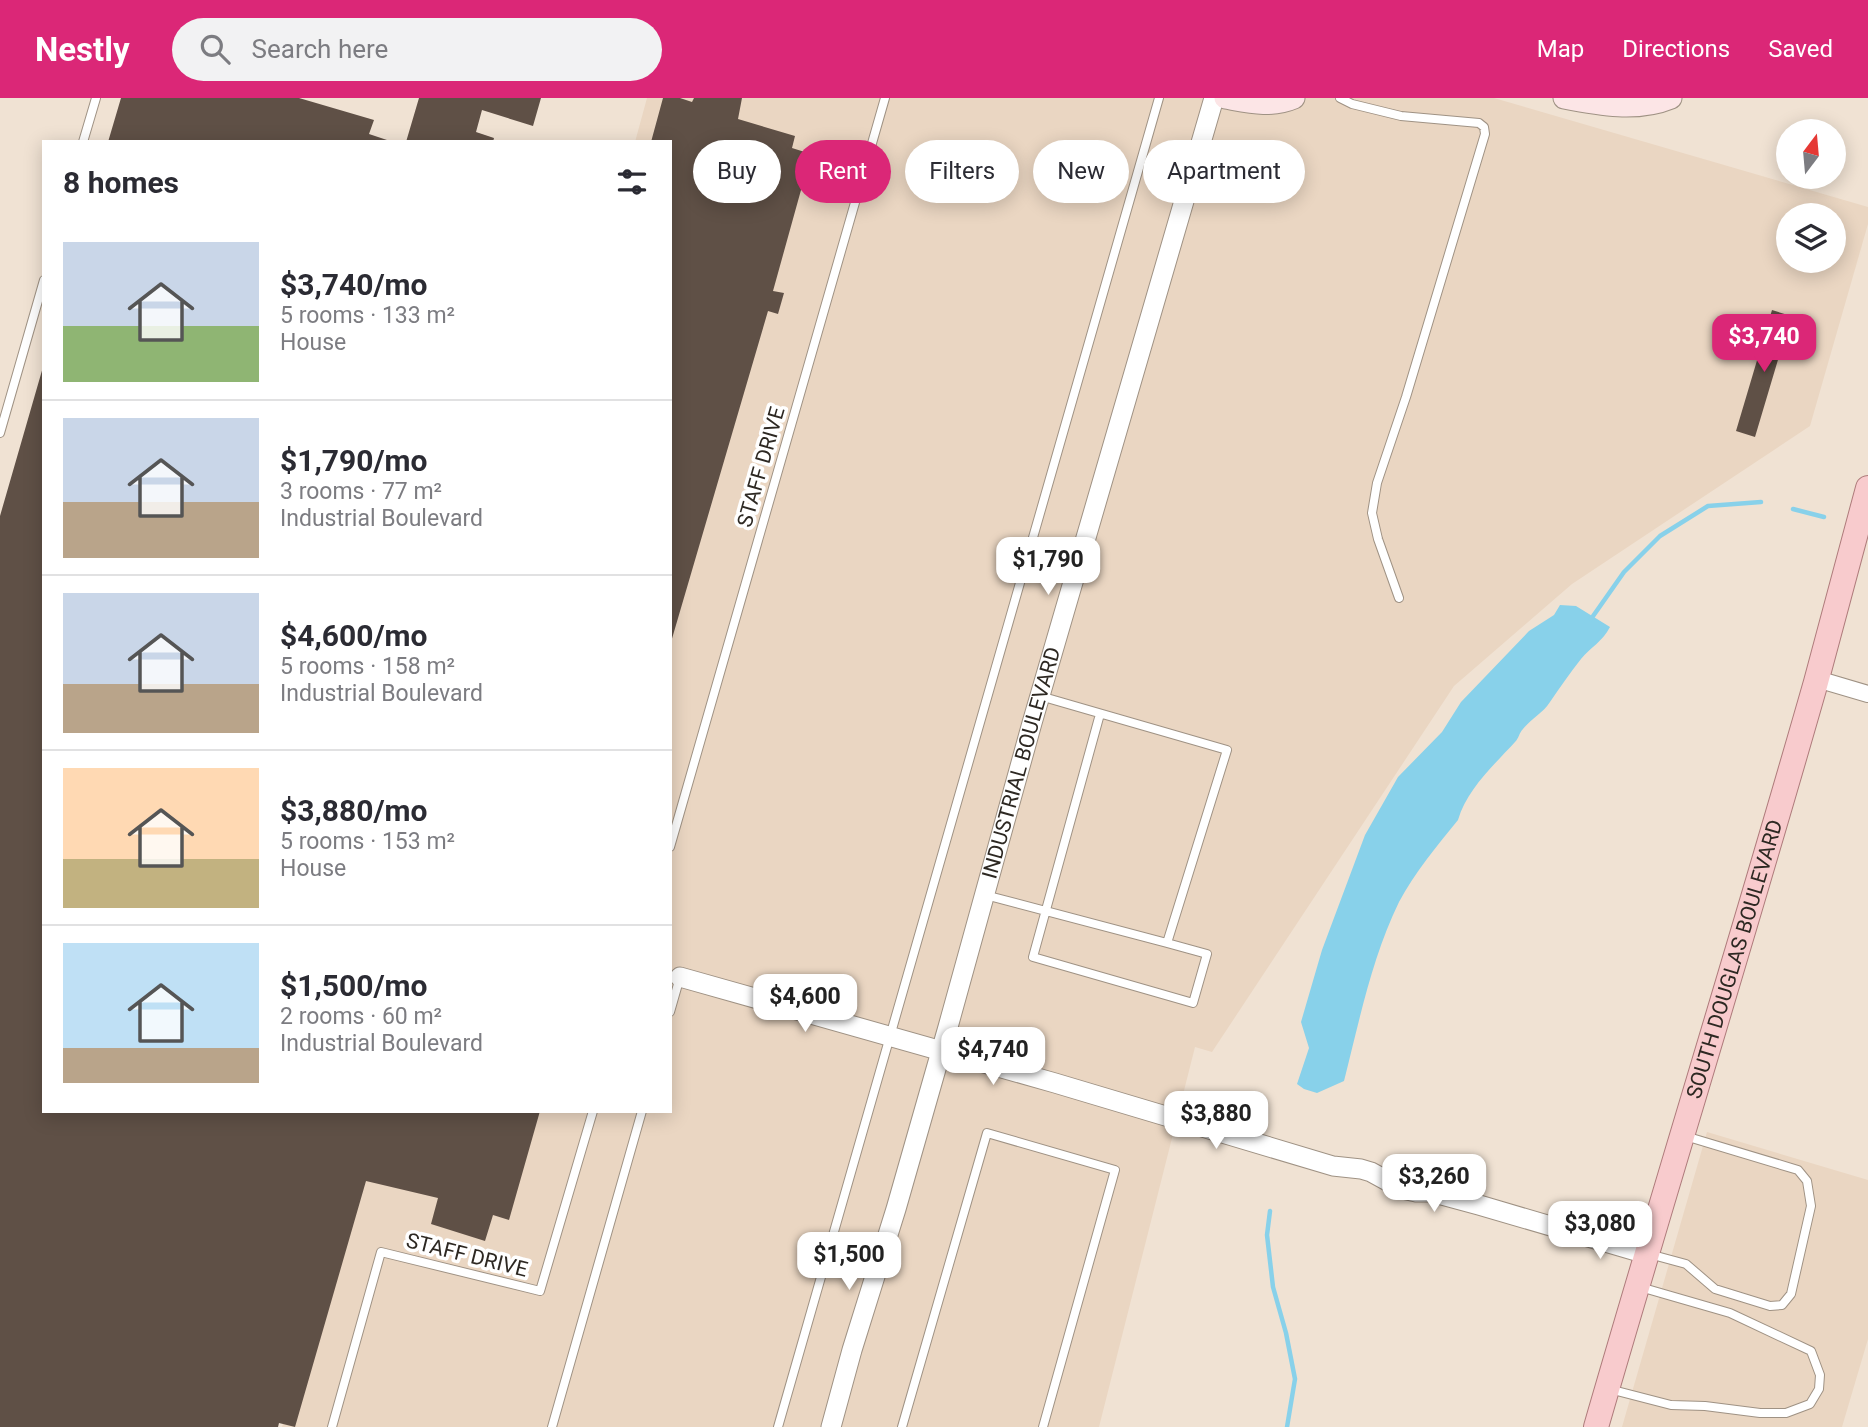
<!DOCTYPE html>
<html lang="en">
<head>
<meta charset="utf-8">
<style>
  :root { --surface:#fff; --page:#f2f2f3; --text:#2b2b33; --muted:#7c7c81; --line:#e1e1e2; --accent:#db2777 }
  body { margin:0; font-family:Roboto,sans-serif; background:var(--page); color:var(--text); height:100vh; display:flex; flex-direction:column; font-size:26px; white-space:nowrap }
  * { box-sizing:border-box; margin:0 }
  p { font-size:23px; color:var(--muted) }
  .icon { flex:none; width:38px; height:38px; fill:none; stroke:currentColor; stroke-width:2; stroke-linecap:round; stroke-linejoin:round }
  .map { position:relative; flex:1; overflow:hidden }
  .side { position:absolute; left:42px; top:42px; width:630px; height:973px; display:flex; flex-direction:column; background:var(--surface); border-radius:0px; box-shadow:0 4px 18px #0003 }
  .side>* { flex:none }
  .guide { position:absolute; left:693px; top:42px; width:665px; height:63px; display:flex; gap:14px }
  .needle { width:46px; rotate:16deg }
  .tools { position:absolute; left:1776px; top:21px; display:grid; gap:14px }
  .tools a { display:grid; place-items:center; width:70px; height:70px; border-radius:50%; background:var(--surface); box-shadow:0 4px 18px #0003; font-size:35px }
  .price { position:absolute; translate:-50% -60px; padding:0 16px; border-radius:14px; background:#fff; color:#222; font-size:23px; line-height:46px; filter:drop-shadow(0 2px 4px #0008) }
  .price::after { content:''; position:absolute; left:50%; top:42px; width:21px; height:16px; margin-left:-10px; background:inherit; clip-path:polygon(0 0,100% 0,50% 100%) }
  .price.active { background:var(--accent); color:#fff }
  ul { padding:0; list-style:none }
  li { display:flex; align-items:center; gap:21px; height:175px; padding:0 21px }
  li+li { border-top:2px solid var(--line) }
  li span { display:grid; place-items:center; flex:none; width:196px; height:140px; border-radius:0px; color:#555 }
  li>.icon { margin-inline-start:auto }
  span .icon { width:84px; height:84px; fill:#fffc; stroke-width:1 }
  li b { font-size:30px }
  h2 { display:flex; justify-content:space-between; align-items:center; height:84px; padding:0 21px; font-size:30px }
  .chip { padding:0 24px; border-radius:32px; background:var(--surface); box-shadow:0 4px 18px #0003; font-size:24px; line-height:63px }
  .chip.active { background:var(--accent); color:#fff }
  header { display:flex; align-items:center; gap:42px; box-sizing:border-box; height:98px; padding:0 35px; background:var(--accent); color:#fff }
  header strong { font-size:33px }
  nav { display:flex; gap:38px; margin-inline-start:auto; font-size:24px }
  .search { width:490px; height:63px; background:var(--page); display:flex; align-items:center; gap:18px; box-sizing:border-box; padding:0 24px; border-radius:38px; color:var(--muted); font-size:26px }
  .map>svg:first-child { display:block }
  .built { fill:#ead6c2; fill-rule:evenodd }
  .water { fill:#88d1ea }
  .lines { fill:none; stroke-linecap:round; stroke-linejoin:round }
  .stream { stroke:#88d1ea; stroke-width:4.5 }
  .building { fill:#5f5046 }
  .service-casing { stroke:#9f9284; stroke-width:10 }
  .minor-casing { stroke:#9f9284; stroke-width:18 }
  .tertiary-casing { stroke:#9f9284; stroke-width:21 }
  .secondary-casing { stroke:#9f9284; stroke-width:23 }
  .primary-casing { stroke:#ae7b7b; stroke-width:26 }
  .service { stroke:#fff; stroke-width:8 }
  .minor { stroke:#fff; stroke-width:16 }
  .tertiary { stroke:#fff; stroke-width:19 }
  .secondary { stroke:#fce5e6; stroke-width:21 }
  .primary { stroke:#f8cbcd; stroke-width:24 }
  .labels { text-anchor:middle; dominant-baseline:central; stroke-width:7; stroke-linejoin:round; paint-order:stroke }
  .street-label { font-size:21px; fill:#2d2822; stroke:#fff }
</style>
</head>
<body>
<header>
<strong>Nestly</strong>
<div class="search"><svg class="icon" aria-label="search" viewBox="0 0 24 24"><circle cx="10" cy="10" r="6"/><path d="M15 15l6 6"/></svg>Search here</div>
<nav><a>Map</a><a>Directions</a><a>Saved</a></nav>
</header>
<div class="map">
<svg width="1868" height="1329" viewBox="0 0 1868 1329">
  <rect width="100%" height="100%" fill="#f0e2d3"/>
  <!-- built -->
  <path class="built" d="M647,0h847l374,109v17l-58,202 -238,158 -118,102 -242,366 -17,-5 -96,380h-817l87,-316h301v-969h-35zM1788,117h46v46h-46z
    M1707,1034l161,48v159l-26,88h-220z"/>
  <!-- water -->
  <path class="water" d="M1560,507l16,1 34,21c-8,15 -19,20 -29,32 -11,14 -21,28 -31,43 -7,11 -19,17 -27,27 -4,4 -4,9 -8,13 -21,23 -48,47 -57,78 -21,26 -43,52 -59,82 -27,55 -40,120 -55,179l-27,12 -13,-4 -7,-5 12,-36 -8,-26 21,-72 43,-115 33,-58 44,-45 19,-30 68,-71 25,-16z"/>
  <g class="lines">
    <!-- stream -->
    <path class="stream" d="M1793,411l31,8
      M1591,521l33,-47 36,-36 48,-30 53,-4
      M1270,1113l-3,24 6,52 13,46 9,46 -8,48"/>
  </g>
  <!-- building -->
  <path class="building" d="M121,0h178l75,22 -5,14 24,8h-285z
    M419,0h122l-8,28 -51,-16 -6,22 18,6 -1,4h-87z
    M663,0h17l12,4 2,-4h48l-4,21 57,17 -3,12 19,6 -38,137 11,2 -6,21 -10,-3 -97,331 -1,-500h-19z
    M1772,212l19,6 -36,121 -19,-6z
    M43,269l1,744h496l-31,109 -16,-5 -8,26 -54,-17 7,-26 -72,-17 -71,246 -16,-4 -1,4h-278v-911z"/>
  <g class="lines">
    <defs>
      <path id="service" d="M1340,0l12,6 49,12 78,7 5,4 1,7 -79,263 -29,86 -5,30 6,26 21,59
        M83,44l13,-44
        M0,335l44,-153
        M1040,598l187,54 -60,193 40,11 -14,49 -160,-46 67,-243
        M670,749l215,-749
        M985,797l182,48
        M670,914l10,-35
        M1649,1156l37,10 29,25 55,17 12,-1 9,-11 20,-88 -4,-25 -9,-11 -113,-34
        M1609,1291l62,16 34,1 55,7h26l24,-9 9,-15 1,-14 -9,-24 -81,-38 -90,-26
        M332,1329l49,-175 159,39 53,-180
        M552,1329l90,-316
        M778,1329l381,-1329
        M902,1329l85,-294 128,37 -72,257"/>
      <path id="minor" d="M1817,581l51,15"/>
      <g id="tertiary">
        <path d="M680,879l375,106 278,83 28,3 10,3 31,17 14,3h15l48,13 167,49"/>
        <path id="s1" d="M831,1329l21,-77 44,-141 52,-182 84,-304 182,-625"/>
      </g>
      <path id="secondary" d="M1225,0c23,4 46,10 69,0
        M1564,0c36,7 73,14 107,0"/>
      <g id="primary">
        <path id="s2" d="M1596,1329c72,-249 149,-496 220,-745 18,-65 35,-130 52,-194"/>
      </g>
    </defs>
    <!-- service casing -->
    <use href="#service" class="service-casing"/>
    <!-- minor casing -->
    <use href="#minor" class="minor-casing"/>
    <!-- tertiary casing -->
    <use href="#tertiary" class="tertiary-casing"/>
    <!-- secondary casing -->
    <use href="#secondary" class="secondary-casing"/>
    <!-- primary casing -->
    <use href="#primary" class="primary-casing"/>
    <!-- service -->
    <use href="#service" class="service"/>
    <!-- minor -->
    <use href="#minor" class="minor"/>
    <!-- tertiary -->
    <use href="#tertiary" class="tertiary"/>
    <!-- secondary -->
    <use href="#secondary" class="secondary"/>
    <!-- primary -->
    <use href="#primary" class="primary"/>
  </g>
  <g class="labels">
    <!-- street labels -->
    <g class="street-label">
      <text transform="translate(761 369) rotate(-74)">STAFF DRIVE</text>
      <text stroke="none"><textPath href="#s1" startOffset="691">INDUSTRIAL BOULEVARD</textPath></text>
      <text stroke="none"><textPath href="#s2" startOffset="488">SOUTH DOUGLAS BOULEVARD</textPath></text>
      <text transform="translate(467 1157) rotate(14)">STAFF DRIVE</text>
    </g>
  </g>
</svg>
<div class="tools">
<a><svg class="needle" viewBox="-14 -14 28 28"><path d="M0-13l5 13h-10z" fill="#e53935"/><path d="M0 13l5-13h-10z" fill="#7c7c81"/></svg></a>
<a><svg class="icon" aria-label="layers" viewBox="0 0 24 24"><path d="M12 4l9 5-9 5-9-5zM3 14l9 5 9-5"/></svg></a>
</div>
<b class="price active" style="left:1764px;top:276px">$3,740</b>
<b class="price" style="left:1048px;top:499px">$1,790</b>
<b class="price" style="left:805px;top:936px">$4,600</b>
<b class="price" style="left:993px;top:989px">$4,740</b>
<b class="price" style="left:1216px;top:1053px">$3,880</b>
<b class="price" style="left:1434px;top:1116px">$3,260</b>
<b class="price" style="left:1600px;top:1163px">$3,080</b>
<b class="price" style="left:849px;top:1194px">$1,500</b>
<div class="guide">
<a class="chip">Buy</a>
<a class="chip active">Rent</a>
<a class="chip">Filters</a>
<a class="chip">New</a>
<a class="chip">Apartment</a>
</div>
<section class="side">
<h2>8 homes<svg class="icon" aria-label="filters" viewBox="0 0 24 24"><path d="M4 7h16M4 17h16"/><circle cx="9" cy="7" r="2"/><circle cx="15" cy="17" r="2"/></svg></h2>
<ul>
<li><span style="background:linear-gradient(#c9d6e8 60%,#8fb573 0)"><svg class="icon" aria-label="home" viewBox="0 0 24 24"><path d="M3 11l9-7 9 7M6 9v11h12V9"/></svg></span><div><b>$3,740/mo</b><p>5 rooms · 133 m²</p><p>House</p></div></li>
<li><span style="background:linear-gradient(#c9d6e8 60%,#b9a48a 0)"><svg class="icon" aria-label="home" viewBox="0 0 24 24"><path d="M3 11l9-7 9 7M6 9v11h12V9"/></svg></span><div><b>$1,790/mo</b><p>3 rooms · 77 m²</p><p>Industrial Boulevard</p></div></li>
<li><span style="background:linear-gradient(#c9d6e8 65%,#b9a48a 0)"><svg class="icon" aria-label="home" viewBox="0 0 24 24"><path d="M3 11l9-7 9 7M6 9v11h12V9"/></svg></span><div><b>$4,600/mo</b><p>5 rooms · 158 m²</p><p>Industrial Boulevard</p></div></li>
<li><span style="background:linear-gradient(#ffd9b3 65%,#c2b280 0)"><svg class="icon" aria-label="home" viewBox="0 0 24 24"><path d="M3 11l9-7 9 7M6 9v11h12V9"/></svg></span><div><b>$3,880/mo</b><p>5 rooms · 153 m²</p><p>House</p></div></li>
<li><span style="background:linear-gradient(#bfe0f5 75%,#b9a48a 0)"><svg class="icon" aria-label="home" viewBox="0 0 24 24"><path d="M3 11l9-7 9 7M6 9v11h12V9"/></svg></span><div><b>$1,500/mo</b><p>2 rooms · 60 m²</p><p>Industrial Boulevard</p></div></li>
</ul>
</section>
</div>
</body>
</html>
